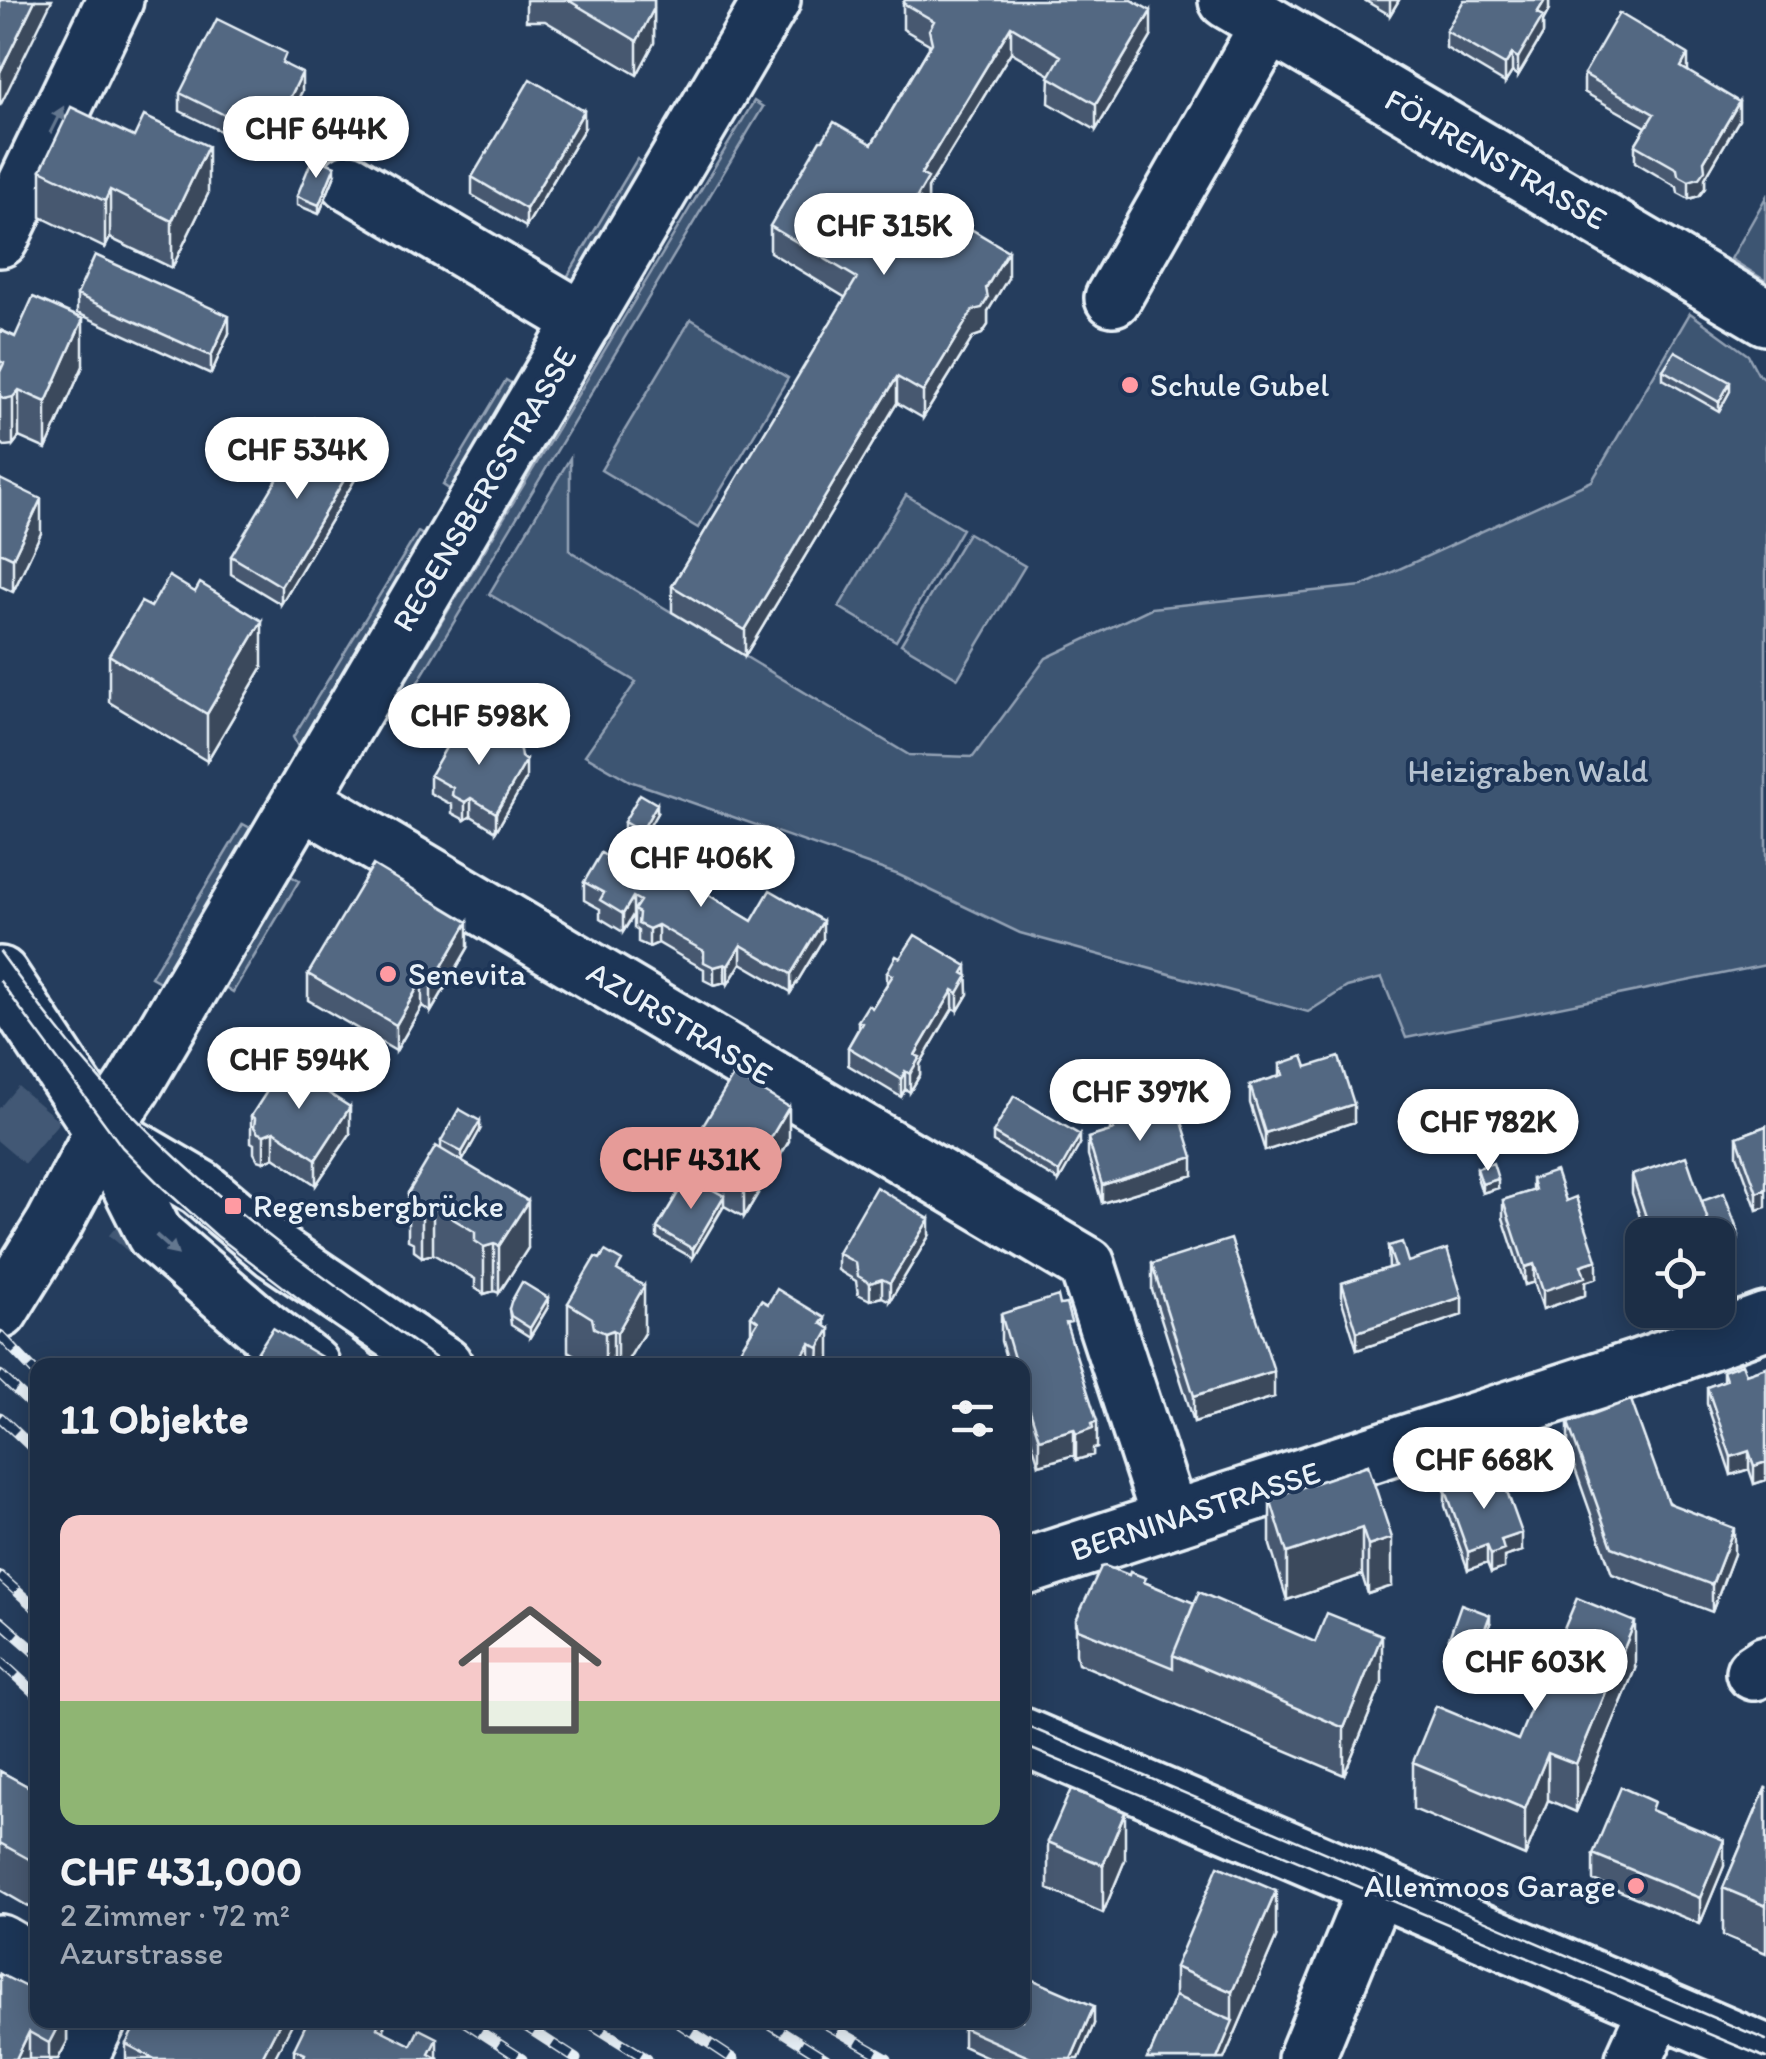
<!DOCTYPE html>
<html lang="de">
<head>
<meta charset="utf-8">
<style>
  :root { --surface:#1c2e46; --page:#25364d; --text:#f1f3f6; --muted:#a0a8b3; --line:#3a4a5f; --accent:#e69b98 }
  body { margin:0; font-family:Itim,sans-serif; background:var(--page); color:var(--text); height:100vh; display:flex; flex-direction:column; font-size:38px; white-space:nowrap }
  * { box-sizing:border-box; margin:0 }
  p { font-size:32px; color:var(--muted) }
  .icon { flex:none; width:55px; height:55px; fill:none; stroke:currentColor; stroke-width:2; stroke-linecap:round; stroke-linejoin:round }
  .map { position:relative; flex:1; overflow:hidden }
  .side { position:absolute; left:30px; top:1358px; width:1000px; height:670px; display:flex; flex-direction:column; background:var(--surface); border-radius:20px; box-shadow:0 5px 25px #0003,0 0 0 2px var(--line) }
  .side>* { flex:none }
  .buttons { position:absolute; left:1625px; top:1218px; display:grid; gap:20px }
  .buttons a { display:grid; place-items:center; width:110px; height:110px; border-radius:20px; background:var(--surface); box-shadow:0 5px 25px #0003,0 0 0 2px var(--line); font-size:50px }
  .price { position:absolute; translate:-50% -85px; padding:0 22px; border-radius:35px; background:#fff; color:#222; font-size:32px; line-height:65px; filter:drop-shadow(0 2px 5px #0008) }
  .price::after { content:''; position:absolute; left:50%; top:60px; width:30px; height:22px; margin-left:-15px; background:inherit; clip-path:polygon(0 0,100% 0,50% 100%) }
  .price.current { background:var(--accent); color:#111 }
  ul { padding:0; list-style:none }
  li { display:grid; align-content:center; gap:20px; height:530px; padding:0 30px }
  li span { display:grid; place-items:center; height:310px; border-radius:20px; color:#555 }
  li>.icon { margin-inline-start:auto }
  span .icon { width:180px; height:180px; fill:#fffc; stroke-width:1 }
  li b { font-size:42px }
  h2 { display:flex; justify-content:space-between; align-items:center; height:120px; padding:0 30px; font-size:42px }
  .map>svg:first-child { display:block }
  .green { fill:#3e5472; stroke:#93a2b5; stroke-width:2.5 }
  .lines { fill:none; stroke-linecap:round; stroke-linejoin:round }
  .minor-tunnel { stroke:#425874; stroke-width:55; stroke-dasharray:55 28; stroke-linecap:butt }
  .minor-casing { stroke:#e8f1f8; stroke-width:62 }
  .minor { stroke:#1d3557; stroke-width:55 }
  .tram { stroke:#e8f1f8; stroke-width:2.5 }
  .rail-casing { stroke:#e8f1f8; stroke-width:11 }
  .rail { stroke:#1d3557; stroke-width:8; stroke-dasharray:22; stroke-linecap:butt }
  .wall { fill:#475970; stroke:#e8f1f8; stroke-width:2.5 }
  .shaded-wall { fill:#3a485b; stroke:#e8f1f8; stroke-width:2.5 }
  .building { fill:#536782; stroke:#e8f1f8; stroke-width:2.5 }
  .oneway { fill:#64778f }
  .poi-dot { fill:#ff9aa2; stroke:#1d3557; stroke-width:4 }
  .labels { text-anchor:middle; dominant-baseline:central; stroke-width:8; stroke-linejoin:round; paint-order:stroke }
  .street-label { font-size:32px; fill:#e8f1f8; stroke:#1d3557 }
  .poi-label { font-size:32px; fill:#e8f1f8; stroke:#1d3557; text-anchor:start }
  .park-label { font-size:32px; fill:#b5c2d0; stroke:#1d3557 }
</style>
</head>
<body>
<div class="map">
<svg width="1766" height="2059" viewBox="0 0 1766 2059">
  <rect width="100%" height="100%" fill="#253d5d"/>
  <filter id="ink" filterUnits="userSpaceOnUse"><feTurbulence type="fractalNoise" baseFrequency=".01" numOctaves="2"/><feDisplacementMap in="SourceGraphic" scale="20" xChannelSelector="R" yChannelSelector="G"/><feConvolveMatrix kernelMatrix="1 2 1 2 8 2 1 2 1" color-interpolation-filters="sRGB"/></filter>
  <g filter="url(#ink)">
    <!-- green -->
    <path class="green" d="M754,101l9,6 -363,605 -9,-6z
      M637,159l8,5 -76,130 -9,-5z
      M1766,197v84l-35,-22z
      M1690,313l58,42 10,19 8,6v585l-360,73 -24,-60 -35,9 -39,25 -288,-79 -121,-58 -269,-94 -45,-26 51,-73 -147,-88 81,-136v93l339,204 64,2 73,-99 105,-50 211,-22 230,-105z
      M691,319l97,59 -90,150 -97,-58z
      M506,380l10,6 -64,105 -9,-6z
      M906,495l56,34 -66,112 -57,-34z
      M418,532l8,5 -128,210 -5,-10z
      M968,533l57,33 -67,112 -57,-34z
      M243,824l9,5 -92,153 -9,-5z
      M291,876l8,5 -66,111 -8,-5z"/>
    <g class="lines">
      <!-- minor-tunnel -->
      <path class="minor-tunnel" d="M0,1107l164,139"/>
      <defs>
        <path id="minor" d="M1227,0l539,317
          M349,182l235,139
          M0,239l115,-239
          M1113,298l156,-273
          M301,799l786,466 83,254
          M0,975l103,156 52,104 108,93 48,37
          M103,1131l97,57 75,63 169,114
          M0,1311l54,-87 49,-93 30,-45 639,-1086
          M1022,1568l615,-200 129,-47
          M1754,1672l12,-8
          M1022,1736l744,317
          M0,1943l38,22
          M79,2059l19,-39
          M1306,2059l70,-171
          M1634,2059l24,-53"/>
      </defs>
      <!-- minor casing -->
      <use href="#minor" class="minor-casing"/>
      <!-- minor -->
      <use href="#minor" class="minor"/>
      <!-- tram -->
      <path class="tram" d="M0,952c51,71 104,138 168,198 85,80 183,147 277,215
        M0,981l122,166 41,41 54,48 168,129
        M1022,1724l744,316
        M1022,1745l744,313"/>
      <defs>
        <path id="rail" d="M0,1335l38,40
          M0,1375l38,36
          M0,1417l38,36
          M0,1576l38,34
          M0,1621l38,33
          M0,1661l38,35
          M462,2020l60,39
          M516,2020l60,39
          M585,2020l62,39
          M674,2020l59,39
          M764,2020l62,39
          M819,2020l68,39"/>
      </defs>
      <!-- rail casing -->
      <use href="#rail" class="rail-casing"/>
      <!-- rail -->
      <use href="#rail" class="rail"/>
    </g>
    <!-- wall -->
    <path class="wall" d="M526,0h128v43l-17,32 -92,-54h-19z
      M1364,0h35l-9,15z
      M1549,0v10l-6,11v13l-25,42 -6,-4 -7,11 -59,-35v-17z
      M903,3l248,34 -55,93 -47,-27 1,-28 -39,-23 -83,136v16l80,74 -20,33v14l-6,9 -9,3 -50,81 -26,-15 -152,253 -73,-44v-26l174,-288 -76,-46v-26l102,-82 57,-96v-4l-26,-15z
      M286,65l16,26 -29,59 -22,-10 -2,5 -69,-34v-18z
      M1688,71l51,49 -34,58v10l-6,8 -10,3 -11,-6 -1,-6 -42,-25v-17l11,-18 -62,-35v-18z
      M584,129l-58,98 -54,-32v-18z
      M41,170l167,24 -36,74 -62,-30 -5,10 -64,-31z
      M335,175l-16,39 -22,-9v-9z
      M77,295l152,38 -18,41 -134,-61z
      M0,330l83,36 -37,83 -27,-12 -6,8 -8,1 -5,-3z
      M1663,370l67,21 -11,20 -56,-32z
      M363,466l-82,138 -50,-30v-18z
      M0,479l41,54 -28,59 -13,-6z
      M109,655l153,13 -55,93 -98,-59z
      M521,757l5,22 -30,52 -25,-15 -6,4 -13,-7v-8l-22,-12v-18z
      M657,813l-16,28 -17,-10v-9z
      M608,857l58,13 86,51 71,18 -32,53 -50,-29 -13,21 -3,-2 -11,3 -10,-5v-11l-22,-12 -24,-14 -9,4 -11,-5v-11l-4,-3v-13l-11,17 -23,-14v-9l-16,-9v-18z
      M468,948l-37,64 -9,-6 -26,45 -88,-51v-26z
      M900,958l67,18 1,18 -10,17 -5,-3 -33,56v11l-10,17 -5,-3 -4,8 -53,-32v-18l10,-18v-8l14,-13 15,-24v-12z
      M1280,1064l27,3 47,55 -89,29 -15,-48v-18l30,-9z
      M745,1081l19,7 -2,3 27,50 -45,76 -20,-11 -31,52 -36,-20v-10l31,-52v-25z
      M251,1116l99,18 -34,51 -42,-28 -10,5 -6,-2 -4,-7v-9l-3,-2z
      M1152,1117l41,58 -91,28 -14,-47v-18l22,-7v-13z
      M1766,1126l-9,84 -20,-55v-18z
      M480,1130l-18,32 66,86 -29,45 -5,-2 -10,3 -9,-6v-9l-42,-25 -11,3 -8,-6v-8l-6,-3v-47l33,-43v-9z
      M993,1133l87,11 -21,37 -66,-39z
      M1477,1168l21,20 -16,5 -5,-16z
      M1632,1175l70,26 36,39 -20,8v-13h-72l-14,-42z
      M1532,1179l34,22 31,77 -12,4v13l-42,14 -9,-27 -9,3 -22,-67v-18l29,-9z
      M929,1236l-39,65 -8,-4 -12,3 -12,-6 -2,-13 -18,-11v-17z
      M1388,1246l20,16 54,53 -105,35 -15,-49v-18l47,-15z
      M1152,1264l122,133 -80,25 -42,-132z
      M622,1273l22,60 -19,32h-33l-24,-14v-48z
      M768,1304l57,21 5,40h-99l20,-33v-16z
      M548,1307l-18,30 -19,-12 -2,-16z
      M1001,1314l70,25 26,109 -4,1v6l-17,5 -2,-5 -35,10 -17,-54v-46h-14l-7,-24z
      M1766,1367v113l-12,4 -5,-15 -18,6 -24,-71v-17l16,-6v-10l23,3z
      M1568,1423l166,131 -22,58 -100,-38 -44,-125z
      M1368,1465l24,121 -24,8 -6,-19 -75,25 -17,-55v-47z
      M1445,1488l77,63 -18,6v11l-13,5 -4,-10 -19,7 -23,-64z
      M1146,1583l236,100 -38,92 -266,-112 -2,-9v-34z
      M1490,1624l-12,33 -29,-10v-9z
      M1635,1669l-59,143 -28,-12 -23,56 -112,-47v-47l105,-22z
      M0,1771l38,21v120l-38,-22z
      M1766,1787v166l-43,-18v-47z
      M1654,1811l70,55 -24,58 -107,-44v-26z
      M1048,1842l77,18 -22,53 -55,-24z
      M1276,1938l-52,121h-76l27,-63v-29z
      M0,1974l67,46v22l-9,17h-58z
      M384,2020v12l55,27h-145v-10z
      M1094,2024l-15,35h-87l-29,-13v-18z
      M126,2044l148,15h-148z"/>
    <!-- shaded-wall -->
    <path class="shaded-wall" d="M35,0h17l-52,106v-34z
      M1390,0h9l-9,15z
      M1545,0h4v10l-6,11v13l-25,42v-18l19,-45z
      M654,8v35l-17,32v-34z
      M1151,11v26l-55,93v-26z
      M1011,26v26l-83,136v16l-11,-7 4,-23z
      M1512,54v18l-7,11v-18z
      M1688,54v18l-7,-5z
      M302,73v18l-29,59v-17z
      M1739,102v18l-34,58v10l-6,8 -10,3v-18l15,-20z
      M584,111v18l-58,98v-18z
      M251,122v18l-2,5v-18z
      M208,146v48l-36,74v-47z
      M335,166v9l-16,39v-9z
      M110,190v48l-5,10v-47z
      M1008,251v27l-20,33v14l-6,9 -9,3 -50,81v-26z
      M229,316v17l-18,41v-18z
      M83,319v47l-37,83v-47z
      M897,377v26l-152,253v-26z
      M1730,382v9l-11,20v-9z
      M19,390v47l-6,8v-48z
      M363,448v18l-82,138v-18z
      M41,499v34l-28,59v-34z
      M262,621v47l-55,93v-47z
      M526,761v18l-30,52v-18z
      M471,798v18l-6,4v-18z
      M657,804v9l-16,28v-9z
      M666,853v18l-7,-6z
      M633,897v18l-10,17v-18z
      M823,921v18l-32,53v-18z
      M468,922v26l-37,64v-27z
      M658,925v18l-9,4v-18z
      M741,945v18l-13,21v-18z
      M725,964v18l-11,3v-18z
      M967,966l1,28 -10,17v-18l5,-20z
      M422,980v26l-26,45v-26z
      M953,990v18l-33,56v11l-10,17v-18l5,-19z
      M905,1071v18l-4,8v-18z
      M1354,1104v18l-89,29v-18z
      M350,1107v27l-34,51v-26z
      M789,1107v34l-45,76v-34z
      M480,1121v9l-18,32v-10z
      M274,1131v26l-10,5v-27z
      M1080,1135v9l-21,37v-9z
      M1193,1157v18l-91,28v-18z
      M1498,1179v9l-16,5v-9z
      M1766,1189v18l-9,3v-17z
      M724,1196v9l-31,53v-9z
      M528,1201v47l-29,45v-47z
      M433,1207v47l-11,3v-47z
      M929,1219v17l-39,65v-18z
      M1738,1231v9l-20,8v-10z
      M494,1244v47l-10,3v-47z
      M1597,1260v18l-12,4v13l-42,14v-18l38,-26z
      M1534,1264v18l-9,3v-18z
      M882,1279v18l-12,3v-17z
      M644,1286v47l-19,32h-8v-32z
      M1462,1297v18l-105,35v-18z
      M548,1298v9l-18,30v-9z
      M825,1318v19l5,-8v36h-11l2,-42z
      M613,1330v35h-8v-32z
      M810,1343v22h-13z
      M1274,1371v26l-80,25v-26z
      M1097,1421v27l-4,1v6l-17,5v-26l16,-11z
      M1074,1429v26l-35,10v-26z
      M1749,1451v18l-18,6v-18z
      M1766,1462v18l-12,4v-18z
      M1362,1528v47l-75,25v-47z
      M1734,1528v26l-22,58v-27z
      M1522,1533v18l-18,6v11l-13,5v-18l10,-15z
      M1392,1538v48l-24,8v-48z
      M1487,1545v18l-19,7v-18z
      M1490,1615v9l-12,33v-9z
      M1635,1622v47l-59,143v-48z
      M1382,1635v48l-38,92v-47z
      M1548,1753v47l-23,56v-47z
      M1125,1812v48l-22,53v-48z
      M1724,1840v26l-24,58v-26z
      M1276,1891v47l-52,121h-7l15,-38v-29z
      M1094,2006v18l-15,35h-8z
      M61,2020h6v22l-9,17h-9v-16z
      M281,2020h13l-20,39h-13z
      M381,2020h3v19l-7,-11z
      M29,2032v27h-13z
      M437,2038v21l-8,-5z"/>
    <!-- building -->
    <path class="building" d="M0,0h35l-35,72z
      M568,0h86v8l-17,33z
      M905,0h227l19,11 -55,93 -47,-27 12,-21 -50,-30 -90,148 7,4 -11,19 91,54 -22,37 2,10 -6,10 -9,2 -50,82 -26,-15 -152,253 -73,-44 185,-308 -87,-52 50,-86h3l11,-18 38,22 60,-101 -3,-13 5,-9 -31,-18z
      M1464,0h81l-8,13 6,3 -25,42 -6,-4 -7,11 -59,-34z
      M1619,13l69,41 -7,13 58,35 -35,59 1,9 -6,8 -10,3 -11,-6 -1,-6 -42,-24 19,-31 -70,-40z
      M217,19l69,34 -4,10 20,10 -29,60 -22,-11 -2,5 -69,-34z
      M530,79l54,32 -58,98 -54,-32z
      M71,107l63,30 10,-21 64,30 -36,75 -62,-31 -5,11 -64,-31z
      M313,157l22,9 -16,39 -22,-9z
      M95,255l134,61 -18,40 -134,-61z
      M33,297l50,22 -37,83 -27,-12 -6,7 -8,2 -5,-3v-24l4,-9 -4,-2v-31l15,7z
      M1675,351l55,31 -11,20 -56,-32z
      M314,418l49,30 -82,138 -50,-30z
      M0,479l41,20 -28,59 -13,-6z
      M169,576l26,16 5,-9 62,38 -55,93 -98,-59 32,-53 10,5z
      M461,722l40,24 7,-3 12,7 1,7 5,4 -30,52 -25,-15 -6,4 -13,-7 1,-7 -23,-13z
      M640,794l17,10 -16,28 -17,-10z
      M618,839l48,14 -7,12 93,56 18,-31 53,31 -32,53 -50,-29 -13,21 -3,-2 -11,3 -10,-5v-11l-22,-12 -24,-14 -9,4 -11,-5 1,-11 -5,-3 6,-9 -7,-4 -10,17 -23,-14 4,-7 -20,-11 17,-29 7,4z
      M373,865l95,57 -37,63 -9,-5 -26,45 -88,-51z
      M915,935l52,31 -4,7 5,3 -10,17 -5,-3 -38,65 5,2 -10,17 -5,-3 -4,8 -53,-32 14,-24 -4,-2 10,-16 4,3 21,-33 -6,-3 9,-16 4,2z
      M1303,1056l4,11 32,-10 15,47 -89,29 -15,-48 33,-10 -3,-11z
      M284,1065l66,42 -34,52 -42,-28 -10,4 -6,-2 -4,-6 1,-8 -4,-3z
      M751,1071l13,8 -6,9 -13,-7z
      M734,1074l55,33 -45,76 -56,-32z
      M1014,1096l66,39 -21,37 -66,-39z
      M1149,1106l3,11 26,-8 15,48 -91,28 -14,-47 26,-8 -4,-12z
      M459,1109l21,12 -18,31 -21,-11z
      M1766,1126v63l-9,4 -20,-56z
      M436,1146l92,55 -29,45 -5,-2 -10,3 -9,-6v-9l-42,-25 -11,3 -8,-6v-8l-6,-3z
      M1686,1156l26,76 -10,3h-50l-20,-60z
      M1493,1163l5,16 -16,5 -5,-16z
      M1556,1171l10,30 10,-4 21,63 -16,5 4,12 -42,14 -9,-27 -9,3 -22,-67 32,-10 -3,-11z
      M688,1176l36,20 -31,53 -36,-21z
      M876,1187l53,32 -39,64 -8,-4 -12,4 -12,-7 -2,-13 -18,-10z
      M1724,1193l14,38 -20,7v-3h-6l-10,-34z
      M1231,1239l43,132 -80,25 -42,-132z
      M1402,1242l6,20 39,-13 15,48 -105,35 -15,-49 53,-17 -7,-20z
      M605,1251l17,10 -5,9 27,16 -27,47 -4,-3 -8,3 -11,-5 -2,-10 -24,-15 27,-46 5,2z
      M522,1282l26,16 -18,30 -19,-12 -2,-7 2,-7z
      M777,1289l48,29 -4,5 9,6 -11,19 -9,-5 -13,22h-66l27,-44 -7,-5 10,-16 7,4z
      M1058,1296l2,9 6,-1 5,18 -5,1 31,98 -5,2 1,5 -17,6 -2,-5 -35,10 -17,-54v-20h-6l-15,-51z
      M273,1328l62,37h-79l-5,-3z
      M1742,1364l4,10 20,-7v95l-12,4 -5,-15 -18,6 -24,-70 19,-7 -3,-9z
      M1631,1400l37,103 66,25 -22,57 -100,-38 -44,-124z
      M1368,1465l24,73 -24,8 -6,-18 -75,25 -17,-55z
      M1499,1469l23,64 -21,7 3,10 -13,5 -4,-10 -19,7 -23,-64z
      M1105,1566l24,9 1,-3 16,6 -2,4 50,21 -21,52v13l-95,-39 -2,-9 25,-53z
      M1199,1592l116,50 12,-29 55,22 -38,93 -171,-73z
      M1577,1598l58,24 -59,142 -28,-11 -23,56 -112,-47 23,-56 82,34z
      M1461,1604l29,11 -12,33 -29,-10z
      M0,1771l38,21v72l-38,-21z
      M1621,1787l33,15 -3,8 73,30 -24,58 -107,-44z
      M1766,1787v119l-43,-18z
      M1071,1789l54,23 -22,53 -55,-23z
      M1218,1866l58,25 -44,101 -57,-25z
      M0,1974l38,19v27h23l-12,23 -20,-11 -13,27h-16z
      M1022,1975l72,31 -23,53h-38l-70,-31 3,-8h56z
      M1175,1996l58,25 -16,38h-69z
      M138,2020h143l-20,39h-106l-29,-15z
      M308,2020h73l-4,8 34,17 8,-16 18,9 -8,16 10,5h-136l2,-5 -11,-5z"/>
    <!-- one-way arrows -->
    <defs><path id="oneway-solid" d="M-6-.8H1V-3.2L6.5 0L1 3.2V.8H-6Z" transform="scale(2.5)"/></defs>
    <g class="oneway">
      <use href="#oneway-solid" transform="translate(57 120) rotate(-64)"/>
      <use href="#oneway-solid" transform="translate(167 1245) rotate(42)"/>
    </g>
  </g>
  <!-- markers -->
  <g class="poi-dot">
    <circle cx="1130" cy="385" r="10"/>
    <circle cx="388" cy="974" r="10"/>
    <rect x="223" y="1196" width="20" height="20" rx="5"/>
    <circle cx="1636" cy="1886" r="10"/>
  </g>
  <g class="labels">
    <!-- street labels -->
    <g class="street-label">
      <text transform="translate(1496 159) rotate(30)">FÖHRENSTRASSE</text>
      <text transform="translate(484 489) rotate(-59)">REGENSBERGSTRASSE</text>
      <text transform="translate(680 1023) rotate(31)">AZURSTRASSE</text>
      <text transform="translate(1195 1511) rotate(-18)">BERNINASTRASSE</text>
    </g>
    <!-- poi labels -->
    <g class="poi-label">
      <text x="1150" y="385">Schule Gubel</text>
      <text x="408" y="974">Senevita</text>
      <text x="253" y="1206">Regensbergbrücke</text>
      <text x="1616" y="1886" text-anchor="end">Allenmoos Garage</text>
    </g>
    <!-- park labels -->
    <g class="park-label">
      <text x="1528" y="771">Heizigraben Wald</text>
    </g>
  </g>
</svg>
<div class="buttons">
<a><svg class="icon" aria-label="locate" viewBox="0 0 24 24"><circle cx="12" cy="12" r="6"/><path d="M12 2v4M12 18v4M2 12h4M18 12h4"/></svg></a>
</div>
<b class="price" style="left:316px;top:181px">CHF 644K</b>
<b class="price" style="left:884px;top:278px">CHF 315K</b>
<b class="price" style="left:297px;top:502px">CHF 534K</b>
<b class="price" style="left:479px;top:768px">CHF 598K</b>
<b class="price" style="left:701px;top:910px">CHF 406K</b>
<b class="price" style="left:299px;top:1112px">CHF 594K</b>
<b class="price" style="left:1140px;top:1144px">CHF 397K</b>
<b class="price" style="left:1488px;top:1174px">CHF 782K</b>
<b class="price current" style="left:691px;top:1212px">CHF 431K</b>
<b class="price" style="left:1484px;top:1512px">CHF 668K</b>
<b class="price" style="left:1535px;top:1714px">CHF 603K</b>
<section class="side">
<h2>11 Objekte<svg class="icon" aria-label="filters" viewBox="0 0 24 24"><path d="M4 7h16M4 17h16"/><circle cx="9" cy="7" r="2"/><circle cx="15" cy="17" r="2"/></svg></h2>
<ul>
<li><span style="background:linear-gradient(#f6c9c9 60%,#8fb573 0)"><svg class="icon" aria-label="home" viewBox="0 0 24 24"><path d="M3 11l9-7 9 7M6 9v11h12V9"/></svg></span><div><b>CHF 431,000</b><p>2 Zimmer · 72 m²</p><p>Azurstrasse</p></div></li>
</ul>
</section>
</div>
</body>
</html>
